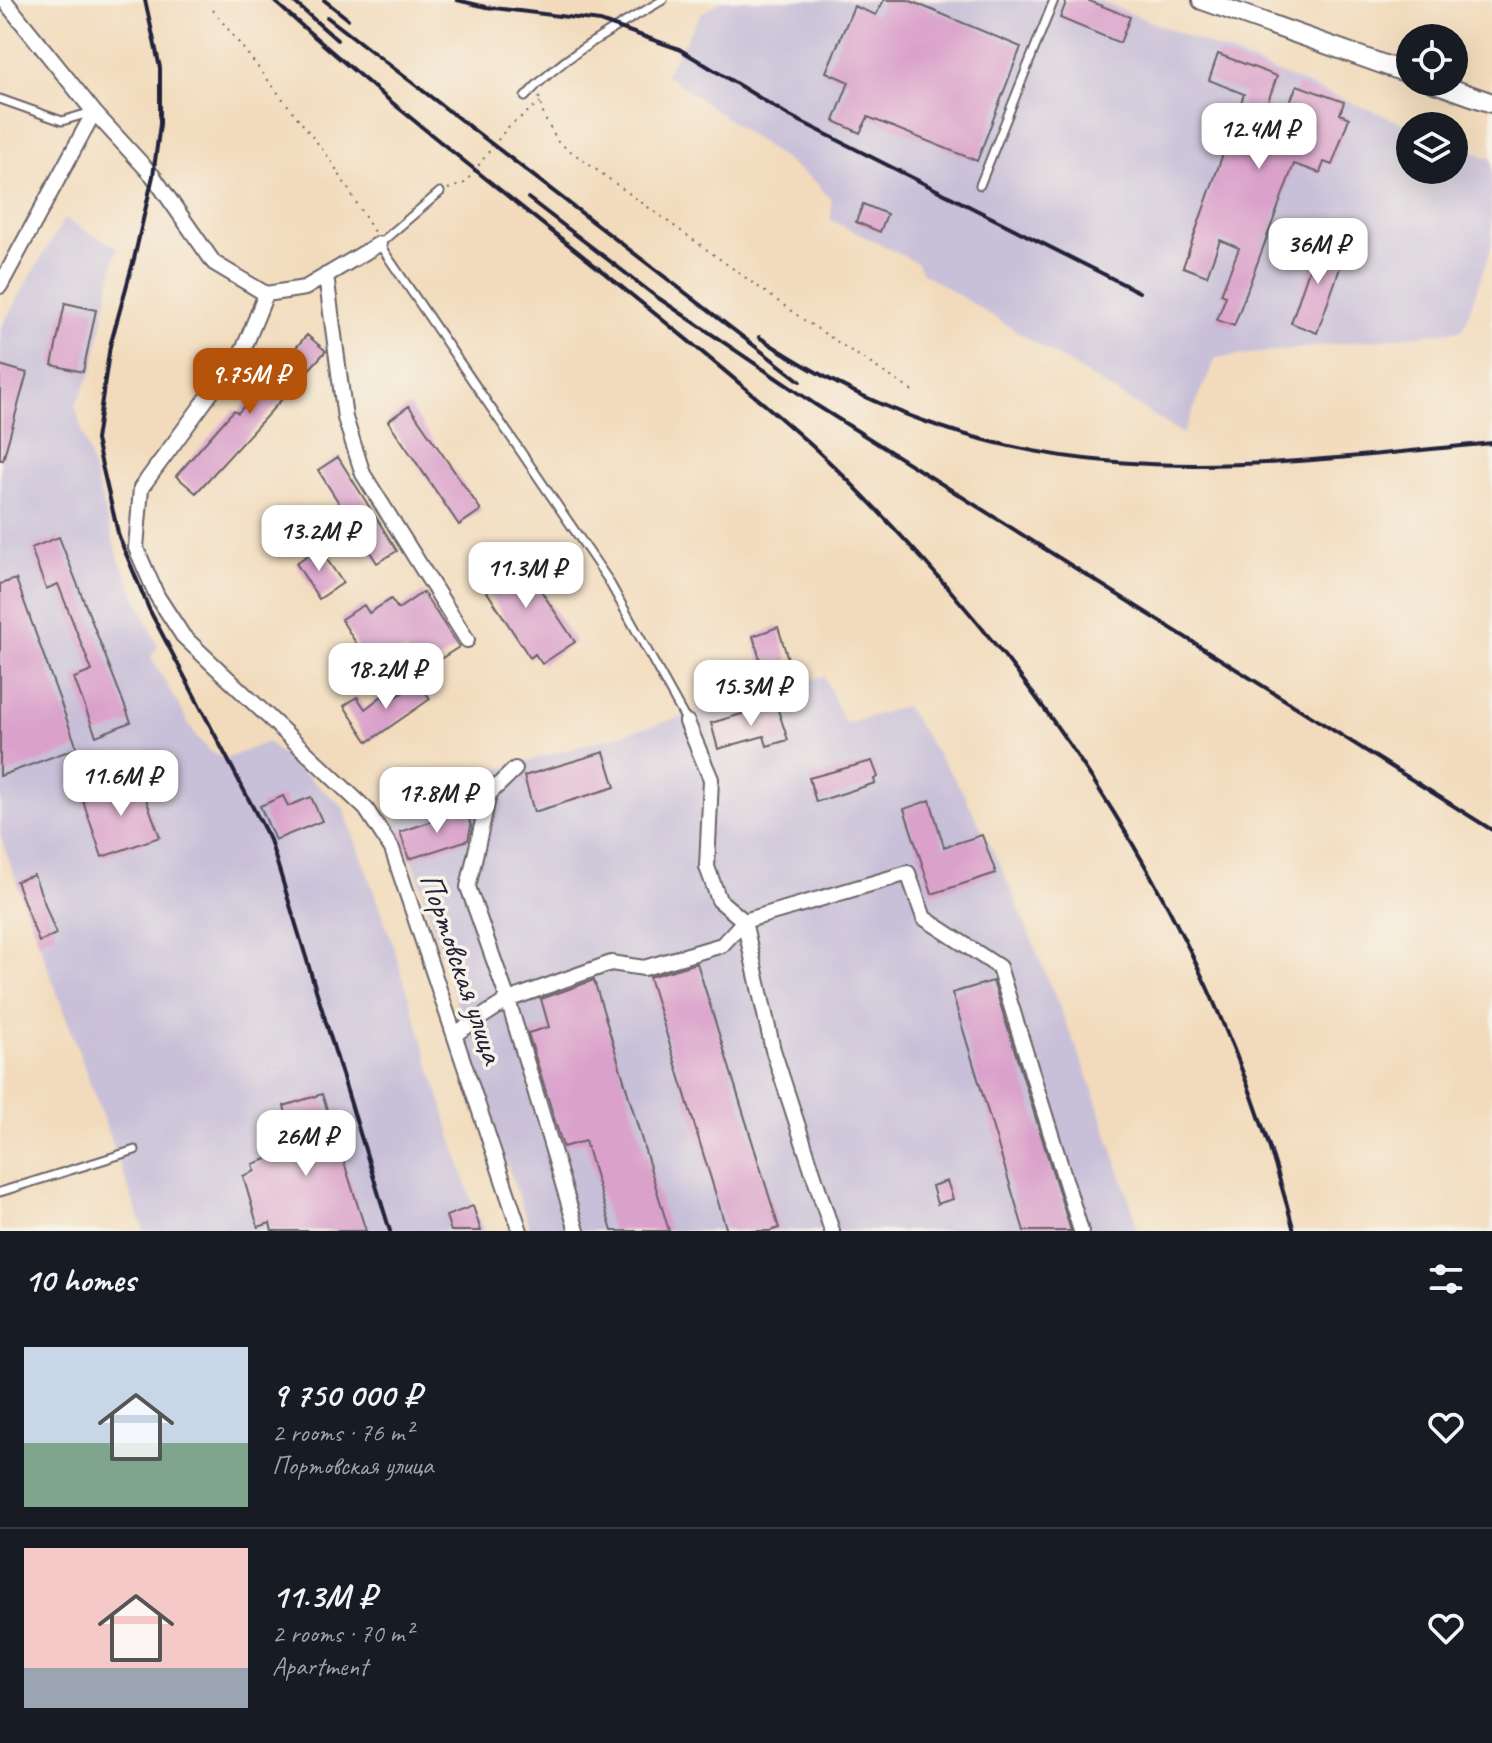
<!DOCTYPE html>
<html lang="en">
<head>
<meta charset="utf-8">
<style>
  :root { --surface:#171b24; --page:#242831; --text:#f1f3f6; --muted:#9ea1a6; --line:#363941; --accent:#b45309 }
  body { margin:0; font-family:Caveat,sans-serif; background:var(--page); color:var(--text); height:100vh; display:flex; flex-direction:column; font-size:30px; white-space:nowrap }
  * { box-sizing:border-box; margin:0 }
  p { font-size:26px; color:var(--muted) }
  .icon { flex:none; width:44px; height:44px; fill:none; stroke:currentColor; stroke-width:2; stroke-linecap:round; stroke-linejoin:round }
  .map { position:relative; height:1231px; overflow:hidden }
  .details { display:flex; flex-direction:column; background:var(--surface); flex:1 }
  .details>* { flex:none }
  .fabs { position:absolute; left:1396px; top:24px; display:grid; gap:16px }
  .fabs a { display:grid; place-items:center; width:72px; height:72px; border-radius:50%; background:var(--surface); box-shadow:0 8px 32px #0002; font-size:40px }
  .price { position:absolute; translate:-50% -68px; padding:0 18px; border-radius:16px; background:#fff; color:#222; font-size:26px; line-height:52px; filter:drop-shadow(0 2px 4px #0008) }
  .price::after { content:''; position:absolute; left:50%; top:48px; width:24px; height:18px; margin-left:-12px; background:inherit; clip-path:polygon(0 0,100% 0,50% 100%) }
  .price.current { background:var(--accent); color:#fff }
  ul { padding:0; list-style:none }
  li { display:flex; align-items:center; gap:24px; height:200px; padding:0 24px }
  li+li { border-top:2px solid var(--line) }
  li span { display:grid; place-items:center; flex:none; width:224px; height:160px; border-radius:0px; color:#555 }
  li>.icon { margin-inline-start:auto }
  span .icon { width:96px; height:96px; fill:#fffc; stroke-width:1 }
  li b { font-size:34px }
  h2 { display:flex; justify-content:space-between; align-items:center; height:96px; padding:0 24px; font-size:34px }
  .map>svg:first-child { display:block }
  .industrial { fill:#c8bfd8 }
  .building { fill:#daa1cb }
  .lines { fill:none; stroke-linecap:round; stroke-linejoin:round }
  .lane-casing { stroke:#6b6368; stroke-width:11 }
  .street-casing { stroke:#6b6368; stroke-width:18 }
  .secondary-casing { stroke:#6b6368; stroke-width:22 }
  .path { stroke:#6b6368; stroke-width:2; stroke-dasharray:2 6; stroke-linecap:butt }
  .lane { stroke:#fff; stroke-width:7 }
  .street { stroke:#fff; stroke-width:14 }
  .secondary { stroke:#fff; stroke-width:18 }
  .rail { stroke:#22223b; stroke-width:4 }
  .labels { text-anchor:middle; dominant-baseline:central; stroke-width:7; stroke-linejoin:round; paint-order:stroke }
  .street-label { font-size:32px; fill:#22223b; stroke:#f7f3e8 }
</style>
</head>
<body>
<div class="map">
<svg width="1492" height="1231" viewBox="0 0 1492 1231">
  <rect width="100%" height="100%" fill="#f7f3e8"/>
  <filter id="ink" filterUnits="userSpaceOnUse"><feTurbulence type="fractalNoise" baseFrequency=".0125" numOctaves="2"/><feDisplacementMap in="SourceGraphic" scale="16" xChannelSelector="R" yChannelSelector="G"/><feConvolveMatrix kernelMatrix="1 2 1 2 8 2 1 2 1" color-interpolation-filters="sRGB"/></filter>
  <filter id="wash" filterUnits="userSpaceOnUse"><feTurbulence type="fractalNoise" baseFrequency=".006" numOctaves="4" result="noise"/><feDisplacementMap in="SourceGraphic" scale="32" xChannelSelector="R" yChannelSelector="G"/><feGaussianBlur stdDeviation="1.8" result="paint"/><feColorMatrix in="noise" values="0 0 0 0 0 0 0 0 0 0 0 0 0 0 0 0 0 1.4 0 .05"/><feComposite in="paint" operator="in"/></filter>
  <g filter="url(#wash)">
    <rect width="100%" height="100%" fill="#f2dbbc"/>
    <!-- industrial -->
    <path class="industrial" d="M723,0h374l313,126v44h44v-26l38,15v86l-29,85 -247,28 -33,76 -262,-162 -4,-9 -86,-43v-20l-14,-17 -152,-109 37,-61z
      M64,219l53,28 -24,123 -18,36 43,151 40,89 -7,11 45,79 15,16 14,7 42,-17 76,65 47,128 83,271 11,25h-340l-144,-395v-507z
      M824,676l21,48 60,-18 58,86 41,81 84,203 46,137 2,18h-605l-34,-94 -83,-274 -23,-41 84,-26 12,-23z"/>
    <g id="blocks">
      <!-- building -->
      <path class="building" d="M884,0h24l113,47 -44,114 -109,-44 -8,16 -26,-12 15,-39 -23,-10 28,-66 22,9z
        M1067,0h20l43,17 -10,26 -60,-25z
        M1218,54l59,22 -11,31 19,7 12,-29 47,17 -4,12 9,4 -17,47 -8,-3 -4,11 -26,-9 -60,162 -17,-6 9,-24 -5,-2 18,-46 -19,-8 -13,36 -24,-9 61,-173 -35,-14z
        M863,204l24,10 -7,18 -24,-10z
        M1319,240l27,11 -29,82 -26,-10z
        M65,303l31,7 -13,62 -31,-7z
        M307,335l19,16 -130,142 -20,-17 58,-66 4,3z
        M0,365l27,8 -24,87h-3z
        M409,406l72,104 -22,15 -71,-104z
        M338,457l59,94 -20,12 -59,-93z
        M59,537l72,185 -35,14 -22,-58 18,-7 -34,-87 -12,5 -15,-41z
        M319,548l24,35 -24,16 -23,-36z
        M516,553l59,89 -33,22 -7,-10 -5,4 -52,-80z
        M16,579l61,169 -77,28v-192z
        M423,592l36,55 -39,25 -14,-22 -33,20 -32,-51 23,-14 5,8 22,-14 7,10z
        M778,627l15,48 -26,8 -14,-47z
        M419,682l11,17 -62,43 -24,-36 13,-9 8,12 17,-13 5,7z
        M776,704l12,36 -21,6 -3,-10 -46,13 -7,-26z
        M604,752l11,35 -81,25 -10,-36z
        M872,761l6,16 -4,2 1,4 -59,19 -7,-24z
        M138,778l22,59 -58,20 -20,-59z
        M283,796l5,10 23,-9 11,24 -47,19 -15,-34z
        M930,800l14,47 38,-12 14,38 -64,21 -28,-85z
        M466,810l5,16 -3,14 -59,19 -9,-27z
        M34,875l22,59 -17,8 -23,-61z
        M697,963l82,265 -9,3h-43l-78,-254z
        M594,980l75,251h-57l-27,-90 -22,6 -35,-114 21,-6 -8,-28z
        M993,981l78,250h-47l-72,-238z
        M322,1094l44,137h-94l-2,-8 -12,4 -15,-51 12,-5 -2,-7 43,-16 -12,-42z
        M947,1181l6,18 -16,5 -5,-18z
        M473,1206l8,25h-30l-5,-15z"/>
    </g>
  </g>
  <g filter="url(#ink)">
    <use href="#blocks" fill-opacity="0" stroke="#6b6368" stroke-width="2"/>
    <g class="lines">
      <defs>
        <path id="lane" d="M525,97c37,-41 90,-69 138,-97
          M0,99l62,22 30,-9
          M980,185l74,-185
          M440,192l-61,52 228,334 80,144
          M0,1192l135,-42"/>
        <path id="street" d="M4,0l90,112 59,64 61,87 52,31
          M379,244l-74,44 -39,6 -22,54 -103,140 -5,60 21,48 26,40 183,173 26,40 128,382
          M326,275l19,143 18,56 104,166
          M0,286l94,-174
          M687,722l24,57 -4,88 12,33 25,21 29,129 59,181
          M515,769l-26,25 -21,93 40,113 69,231
          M455,1034l53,-34 103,-37 33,5 78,-23 22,-24 164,-48 16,45 75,49 82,264"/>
        <path id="secondary" d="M1202,0l208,74
          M1432,82l60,21"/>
      </defs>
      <!-- lane casing -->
      <use href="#lane" class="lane-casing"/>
      <!-- street casing -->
      <use href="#street" class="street-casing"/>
      <!-- secondary casing -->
      <use href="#secondary" class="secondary-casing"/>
      <!-- path -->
      <path class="path" d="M213,10l117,149 44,73
        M539,97l5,20 14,25 246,178 113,74
        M448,189l17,-6 42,-55 33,-26"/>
      <!-- lane -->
      <use href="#lane" class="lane"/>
      <!-- street -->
      <use href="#street" class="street"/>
      <!-- secondary -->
      <use href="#secondary" class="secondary"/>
      <!-- rail -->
      <path class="rail" d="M145,0l15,68v56l-7,52 -19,83 -24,87 -14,94 23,97 30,72 121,231 120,391
        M273,0c173,156 363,290 537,444 41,37 78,77 115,118 173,191 304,419 369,669
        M292,0l45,40
        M324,0l24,19
        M457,0l29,7 114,14 79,28 109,66 351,177
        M327,17l473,364
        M528,198l126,97 162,110 676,425
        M759,337c107,72 228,115 357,125 125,10 252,-7 376,-19"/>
    </g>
  </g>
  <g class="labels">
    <!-- street labels -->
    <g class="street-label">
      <text transform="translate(462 968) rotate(71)">Портовская улица</text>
    </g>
  </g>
</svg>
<div class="fabs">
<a><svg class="icon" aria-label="locate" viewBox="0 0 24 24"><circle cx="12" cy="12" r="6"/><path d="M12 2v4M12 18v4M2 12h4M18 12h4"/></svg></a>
<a><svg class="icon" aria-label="layers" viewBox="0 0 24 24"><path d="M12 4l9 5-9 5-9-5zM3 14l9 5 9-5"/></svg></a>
</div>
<b class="price" style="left:1259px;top:171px">12.4M ₽</b>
<b class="price" style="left:1318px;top:286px">36M ₽</b>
<b class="price current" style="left:250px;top:416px">9.75M ₽</b>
<b class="price" style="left:319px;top:573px">13.2M ₽</b>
<b class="price" style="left:526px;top:610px">11.3M ₽</b>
<b class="price" style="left:386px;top:711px">18.2M ₽</b>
<b class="price" style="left:751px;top:728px">15.3M ₽</b>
<b class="price" style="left:121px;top:818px">11.6M ₽</b>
<b class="price" style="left:437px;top:835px">17.8M ₽</b>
<b class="price" style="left:306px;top:1178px">26M ₽</b>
</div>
<section class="details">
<h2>10 homes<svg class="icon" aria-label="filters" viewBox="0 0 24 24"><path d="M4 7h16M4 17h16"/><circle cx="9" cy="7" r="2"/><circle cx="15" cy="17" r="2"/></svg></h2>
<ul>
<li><span style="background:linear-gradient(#c9d6e8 60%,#7fa58c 0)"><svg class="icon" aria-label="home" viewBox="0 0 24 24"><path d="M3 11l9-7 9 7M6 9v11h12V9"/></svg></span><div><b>9 750 000 ₽</b><p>2 rooms · 76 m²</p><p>Портовская улица</p></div><svg class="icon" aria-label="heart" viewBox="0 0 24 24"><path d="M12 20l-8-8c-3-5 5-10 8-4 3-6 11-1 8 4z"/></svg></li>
<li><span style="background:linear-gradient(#f6c9c9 75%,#9aa5b1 0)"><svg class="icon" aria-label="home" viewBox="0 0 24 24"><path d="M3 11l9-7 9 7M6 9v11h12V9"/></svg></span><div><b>11.3M ₽</b><p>2 rooms · 70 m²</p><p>Apartment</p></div><svg class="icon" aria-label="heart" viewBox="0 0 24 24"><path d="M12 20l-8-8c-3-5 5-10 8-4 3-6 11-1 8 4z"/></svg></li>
</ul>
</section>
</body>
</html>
